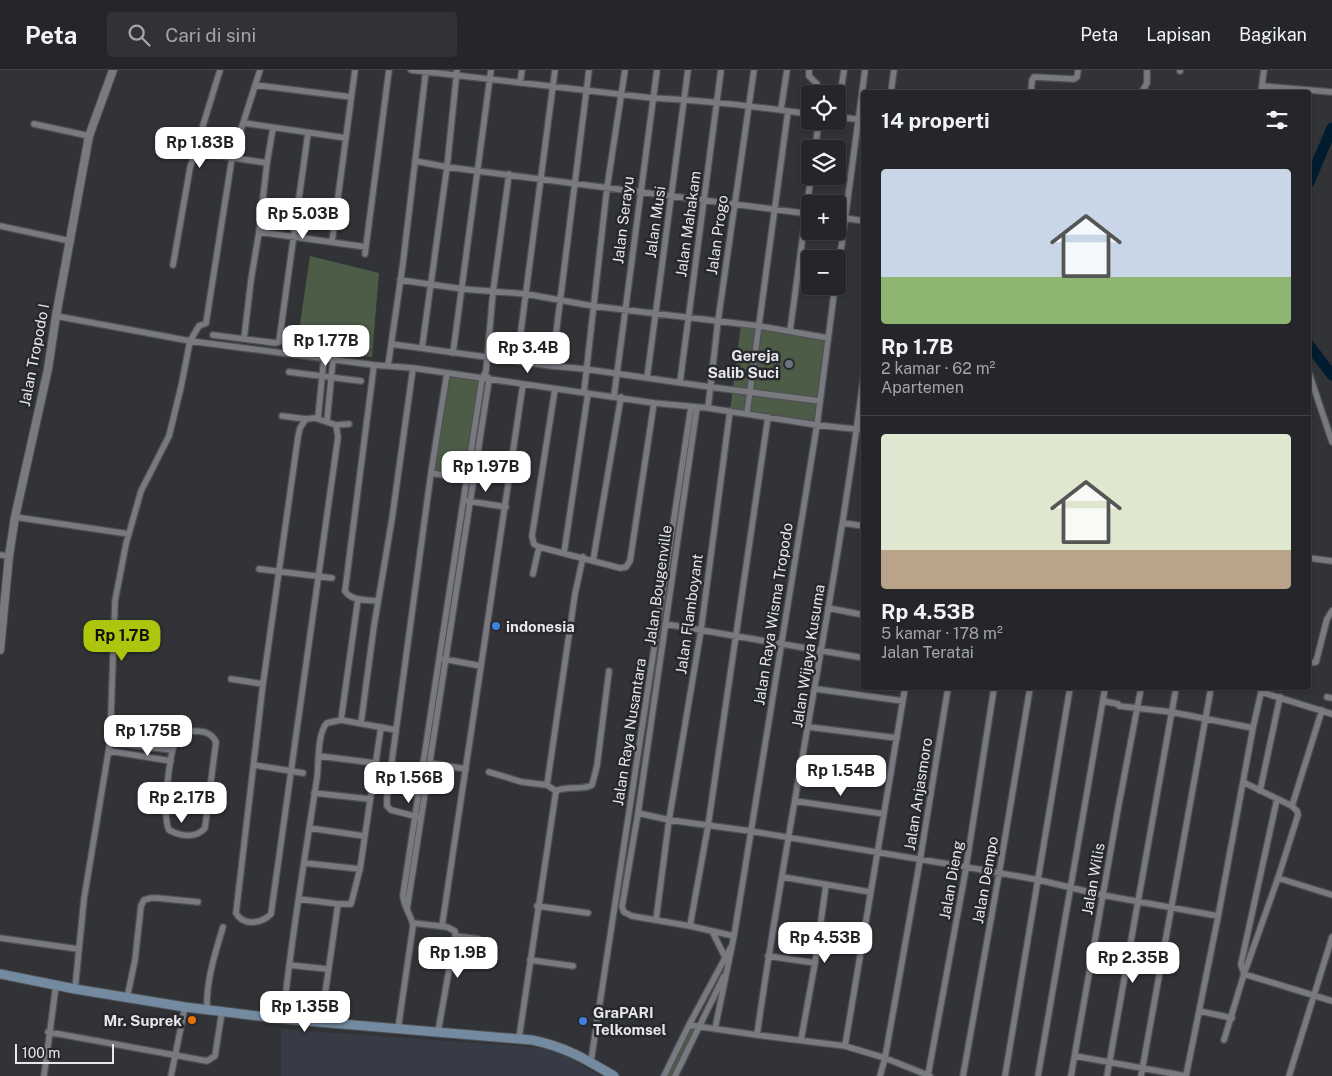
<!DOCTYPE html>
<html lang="id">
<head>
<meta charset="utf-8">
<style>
  :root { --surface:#252629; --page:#313235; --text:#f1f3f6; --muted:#a3a5a8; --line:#424346; --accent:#adc60d }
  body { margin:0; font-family:"Public Sans",sans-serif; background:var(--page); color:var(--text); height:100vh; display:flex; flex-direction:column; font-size:19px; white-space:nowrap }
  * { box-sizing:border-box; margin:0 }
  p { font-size:16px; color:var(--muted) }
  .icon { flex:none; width:28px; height:28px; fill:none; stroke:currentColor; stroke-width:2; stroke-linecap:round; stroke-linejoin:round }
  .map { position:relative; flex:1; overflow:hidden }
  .side { position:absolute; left:861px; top:20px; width:450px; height:600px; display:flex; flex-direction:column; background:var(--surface); border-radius:5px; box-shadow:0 1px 4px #0004,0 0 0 1px var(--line) }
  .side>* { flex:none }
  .controls { position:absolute; left:801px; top:15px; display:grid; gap:10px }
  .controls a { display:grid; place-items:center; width:45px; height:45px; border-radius:5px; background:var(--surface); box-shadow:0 1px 4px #0004,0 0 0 1px var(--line); font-size:25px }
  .scale { position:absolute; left:15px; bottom:12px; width:99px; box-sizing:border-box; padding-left:5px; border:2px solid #e6e7ea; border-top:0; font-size:14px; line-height:18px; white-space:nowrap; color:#e6e7ea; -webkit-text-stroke:4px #27292d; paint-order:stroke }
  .price { position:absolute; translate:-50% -42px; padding:0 11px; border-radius:10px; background:#fff; color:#222; font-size:16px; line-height:32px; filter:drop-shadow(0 1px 2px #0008) }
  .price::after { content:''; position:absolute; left:50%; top:30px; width:15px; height:11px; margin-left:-8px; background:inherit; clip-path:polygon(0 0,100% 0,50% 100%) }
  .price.active { background:var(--accent); color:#111 }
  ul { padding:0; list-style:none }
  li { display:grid; align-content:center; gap:10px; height:265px; padding:0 20px }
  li+li { border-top:1px solid var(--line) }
  li span { display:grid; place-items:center; height:155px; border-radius:5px; color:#555 }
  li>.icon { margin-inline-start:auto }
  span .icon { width:90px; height:90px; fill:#fffc; stroke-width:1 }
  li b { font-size:21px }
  h2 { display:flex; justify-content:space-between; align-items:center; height:60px; padding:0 20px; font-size:21px }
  header { display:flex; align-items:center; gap:30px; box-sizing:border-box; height:70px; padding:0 25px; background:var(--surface); border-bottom:1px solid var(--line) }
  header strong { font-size:24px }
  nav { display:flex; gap:28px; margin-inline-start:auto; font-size:18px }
  .search { width:350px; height:45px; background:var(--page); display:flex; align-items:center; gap:12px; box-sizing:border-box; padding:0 18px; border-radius:5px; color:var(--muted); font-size:19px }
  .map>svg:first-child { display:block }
  .built { fill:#373b45 }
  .green { fill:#4d5c47 }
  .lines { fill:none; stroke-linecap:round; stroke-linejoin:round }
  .river { stroke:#011c2f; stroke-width:11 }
  .minor-casing { stroke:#4e5054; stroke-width:8 }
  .tertiary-casing { stroke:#4e5054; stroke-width:10 }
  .secondary-casing { stroke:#4e5054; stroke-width:11 }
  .minor { stroke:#797a80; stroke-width:5.5 }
  .tertiary { stroke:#797a80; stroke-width:8 }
  .secondary { stroke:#738aa0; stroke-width:9 }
  .worship-dot { fill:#6b7280; stroke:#27292d; stroke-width:2 }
  .shop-dot { fill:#3f7fe0; stroke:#27292d; stroke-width:2 }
  .food-dot { fill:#e8710a; stroke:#27292d; stroke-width:2 }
  .labels { text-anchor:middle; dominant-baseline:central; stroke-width:5; stroke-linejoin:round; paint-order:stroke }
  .street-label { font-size:15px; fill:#e6e7ea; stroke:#27292d }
  .poi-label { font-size:15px; font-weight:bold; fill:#e6e7ea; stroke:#27292d; text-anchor:end }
</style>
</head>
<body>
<header>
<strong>Peta</strong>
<div class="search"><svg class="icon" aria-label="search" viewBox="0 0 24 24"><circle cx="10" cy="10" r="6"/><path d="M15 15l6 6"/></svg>Cari di sini</div>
<nav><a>Peta</a><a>Lapisan</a><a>Bagikan</a></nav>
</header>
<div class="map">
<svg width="1332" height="1006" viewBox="0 0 1332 1006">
  <rect width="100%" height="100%" fill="#313337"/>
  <!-- built -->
  <path class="built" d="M281,959l263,19 20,7 36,21h-319z"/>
  <!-- green -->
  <path class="green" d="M310,186l69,17 -7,84 -76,-6z
    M741,254l87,14 -11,87 -87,-14z
    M447,303l35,6 -15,100 -36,-6z
    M699,955l-24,51h-10l23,-50z"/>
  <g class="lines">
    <!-- river -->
    <path class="river" d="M1309,112l23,-54
      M1309,275l23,30"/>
    <defs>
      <path id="minor" d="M411,0l241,28c53,2 106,9 158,16
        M809,0v6l8,8v10
        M1180,1v-1
        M520,13l2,-13
        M255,15l96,12
        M1262,16l70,6
        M891,22l3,-22
        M1031,22l1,-12 2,-3 40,2 3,-2 1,-7
        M1142,22l5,-9v-13
        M1261,22l3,-22
        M781,39l6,-39
        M838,40l6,-40
        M838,47l26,3
        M244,53l102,15
        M34,54l55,12
        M815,79l4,-28
        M194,82l73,11
        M415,91l32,6 363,47
        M838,147l26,4
        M0,156l70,15
        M259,162l107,15
        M332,172l23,-172
        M365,184l24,-184
        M173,195l17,-97 30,-98
        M838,202l27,-202
        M400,210l63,9 63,5 67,12 166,20 69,12
        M56,246l134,25 184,24 39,3 241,35 54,5 109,17 47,5
        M206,253l26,-165 28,-88
        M790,261l21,-155
        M213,265l63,8 3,-1 29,-209
        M244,269l7,-59 8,-48 8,-69 6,-35
        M391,274l161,22 33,3 125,18 110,14
        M422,278l25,-181 10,-97
        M453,283l38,-283
        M517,291l38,-291
        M374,295l-29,226c6,10 22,9 33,10
        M388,296l15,-103 23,-193
        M552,296l37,-296
        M289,302l72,9
        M1309,303l23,69
        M647,308l41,-308
        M680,312l41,-312
        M555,319l-23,147 2,8 5,3 81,21 6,-1 4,-6 24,-158
        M584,322l23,-204 18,-118
        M614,326l43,-326
        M697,337l-59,406 -16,94 2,5 8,4 58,10 44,10
        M708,338l10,-87 36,-251
        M747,343l41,-302
        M282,346l24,3 9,-1 21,7 13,-1
        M318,348l6,-60
        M306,349l-6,9 -2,9 -35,247 -27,229c7,13 25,11 35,1l67,-477 -2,-12
        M327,351l6,-61
        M431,403l36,6
        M468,431l38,6
        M15,447l114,17
        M843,453l21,3
        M564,483l24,-160
        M0,485l9,1
        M1309,488l23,3
        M593,491l28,-164
        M259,499l73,9
        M533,504l6,-27
        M828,538l36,7
        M665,554l199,34
        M444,589l37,7 42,-282
        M1309,593l7,-1 11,-43 5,-8
        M231,609l32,5
        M816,619l87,12
        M1261,622l71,22
        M1327,627l5,1
        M1103,631l15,3 1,2 52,6 82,16
        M341,650l17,-121
        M361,653l13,-97 18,-107 21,-151
        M809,657l88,11
        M190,661c11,0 21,0 26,11l-11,86c-9,11 -25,8 -36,2 -7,-13 0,-78 8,-92 2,-5 7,-6 13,-7z
        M110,672l62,8
        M109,681l62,10
        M319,686l56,7
        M430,693l36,6
        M254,695l49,8
        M489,702l33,10 25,3 9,6
        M547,715l28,-191 8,-37
        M556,721c11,-6 26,0 36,-6l5,-19 12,-95
        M1260,721l20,-94
        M314,723l55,6
        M795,731l89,13
        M1292,736l30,-96
        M638,743l31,7 81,11 216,36 73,13 63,15 116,21
        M418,747l-27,-7 -4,-4v-9l44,-324 16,-100
        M309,758l55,8
        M304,793l56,6
        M783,807l87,15
        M1278,808l54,17
        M299,829l39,5h13l9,-35 21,-142
        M537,836l51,7
        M407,839l82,-529 -1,-3
        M656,850l13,-100 32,-190 29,-219
        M413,853l34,4 8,4v5l-17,96
        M442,856l39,-260
        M690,856l18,-100 60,-409
        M712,861l13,26
        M455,866l24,3
        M0,868l78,11
        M768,886l47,7
        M530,890l43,6
        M289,895l38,4
        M1244,904l-3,-10 36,-165
        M1244,904l88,27
        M75,919l9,-90 26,-157 5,-141 11,-57 15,-53 28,-55 12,-49 9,-46 9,-15 7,-3
        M127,928l8,-38 6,-54 3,-6 7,-2h6l41,4
        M207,939c-1,-27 8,-56 16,-82
        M1199,941l33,7
        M283,949c8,-81 22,-161 34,-241 2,-15 0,-45 10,-55l14,-3 55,10
        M321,952l17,-118
        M689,955l68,10 88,11 40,12 45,18
        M398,959l15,-103c-2,-12 -10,-20 -10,-31l79,-516 4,-8 7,-79 16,-118
        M715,959l19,-93 83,-511 18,-139
        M48,962l159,29 8,-5 7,-45
        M757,965c31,-221 79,-440 107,-662
        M519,968l37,-247
        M801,970l14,-77 11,-78
        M1224,970l20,-66 34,-96 20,-63 -1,-4 -5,-5 -49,-24
        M845,976l60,-358
        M1075,986l111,20
        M591,991l100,-654
        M928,1005l37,-201 29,-186
        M44,1006l12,-91
        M171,1006l14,-69
        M664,1006l25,-51 42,-78
        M675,1006l49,-100
        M880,1006l5,-18 35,-198 28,-172
        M963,1006l36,-202 31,-186
        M1005,1006l65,-388
        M1038,1006l67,-388
        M1071,1006l47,-267 23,-121
        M1107,1006l69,-388
        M1141,1006l70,-388
        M1186,1006l32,-159 35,-189 9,-40
        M1289,1006l43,-139"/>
      <path id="tertiary" d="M0,580l9,-94 6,-39 33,-148 8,-53 33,-180 24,-66"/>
      <path id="secondary" d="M0,904l75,15 110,18 98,12 249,21c34,7 53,19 82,36"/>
    </defs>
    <!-- minor casing -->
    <use href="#minor" class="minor-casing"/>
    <!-- tertiary casing -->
    <use href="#tertiary" class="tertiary-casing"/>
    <!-- secondary casing -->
    <use href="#secondary" class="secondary-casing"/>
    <!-- minor -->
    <use href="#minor" class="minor"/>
    <!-- tertiary -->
    <use href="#tertiary" class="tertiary"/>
    <!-- secondary -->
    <use href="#secondary" class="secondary"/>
  </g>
  <!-- markers -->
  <circle class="worship-dot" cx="789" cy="294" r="5"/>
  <g class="shop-dot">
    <circle cx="496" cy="556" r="5"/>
    <circle cx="583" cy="951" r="5"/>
  </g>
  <circle class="food-dot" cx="192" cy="950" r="5"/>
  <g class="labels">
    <!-- street labels -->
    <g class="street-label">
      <text transform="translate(623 150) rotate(-83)">Jalan Serayu</text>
      <text transform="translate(655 152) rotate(-82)">Jalan Musi</text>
      <text transform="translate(688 154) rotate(-82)">Jalan Mahakam</text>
      <text transform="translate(717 165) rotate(-82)">Jalan Progo</text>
      <text transform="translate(34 285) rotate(-79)">Jalan Tropodo I</text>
      <text transform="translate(658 515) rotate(-82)">Jalan Bougenville</text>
      <text transform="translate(689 544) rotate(-82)">Jalan Flamboyant</text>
      <text transform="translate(773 544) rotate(-81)">Jalan Raya Wisma Tropodo</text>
      <text transform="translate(808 586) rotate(-81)">Jalan Wijaya Kusuma</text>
      <text transform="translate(629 662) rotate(-81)">Jalan Raya Nusantara</text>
      <text transform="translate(918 724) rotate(-81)">Jalan Anjasmoro</text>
      <text transform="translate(1093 809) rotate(-80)">Jalan Wilis</text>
      <text transform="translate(951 810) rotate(-80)">Jalan Dieng</text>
      <text transform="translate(985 810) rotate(-80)">Jalan Dempo</text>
    </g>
    <!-- poi labels -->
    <g class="poi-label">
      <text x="779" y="285">Gereja<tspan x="779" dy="17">Salib Suci</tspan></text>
      <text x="506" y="556" text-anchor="start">indonesia</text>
      <text x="593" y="942" text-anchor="start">GraPARI<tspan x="593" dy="17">Telkomsel</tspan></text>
      <text x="182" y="950">Mr. Suprek</text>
    </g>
  </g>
</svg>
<div class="controls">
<a><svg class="icon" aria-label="locate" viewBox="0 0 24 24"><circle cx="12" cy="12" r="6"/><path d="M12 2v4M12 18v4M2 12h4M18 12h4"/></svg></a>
<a><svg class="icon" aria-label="layers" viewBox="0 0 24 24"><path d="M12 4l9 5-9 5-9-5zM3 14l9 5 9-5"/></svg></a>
<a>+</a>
<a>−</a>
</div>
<div class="scale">100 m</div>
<b class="price" style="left:200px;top:99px">Rp 1.83B</b>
<b class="price" style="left:303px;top:170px">Rp 5.03B</b>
<b class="price" style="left:326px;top:297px">Rp 1.77B</b>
<b class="price" style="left:528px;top:304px">Rp 3.4B</b>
<b class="price" style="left:486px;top:423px">Rp 1.97B</b>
<b class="price active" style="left:122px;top:592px">Rp 1.7B</b>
<b class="price" style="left:148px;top:687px">Rp 1.75B</b>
<b class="price" style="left:841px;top:727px">Rp 1.54B</b>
<b class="price" style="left:409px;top:734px">Rp 1.56B</b>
<b class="price" style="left:182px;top:754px">Rp 2.17B</b>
<b class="price" style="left:825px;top:894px">Rp 4.53B</b>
<b class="price" style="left:458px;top:909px">Rp 1.9B</b>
<b class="price" style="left:1133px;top:914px">Rp 2.35B</b>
<b class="price" style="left:305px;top:963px">Rp 1.35B</b>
<section class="side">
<h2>14 properti<svg class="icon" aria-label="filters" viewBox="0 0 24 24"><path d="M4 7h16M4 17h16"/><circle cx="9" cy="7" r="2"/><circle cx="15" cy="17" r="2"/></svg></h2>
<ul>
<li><span style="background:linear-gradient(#c9d6e8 70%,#8fb573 0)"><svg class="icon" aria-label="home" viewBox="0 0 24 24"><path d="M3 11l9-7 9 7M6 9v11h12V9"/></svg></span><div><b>Rp 1.7B</b><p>2 kamar · 62 m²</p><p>Apartemen</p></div></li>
<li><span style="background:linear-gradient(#dfe7d0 75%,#b9a48a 0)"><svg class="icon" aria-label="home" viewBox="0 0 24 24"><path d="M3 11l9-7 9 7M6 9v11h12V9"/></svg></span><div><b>Rp 4.53B</b><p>5 kamar · 178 m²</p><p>Jalan Teratai</p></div></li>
</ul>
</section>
</div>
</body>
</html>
